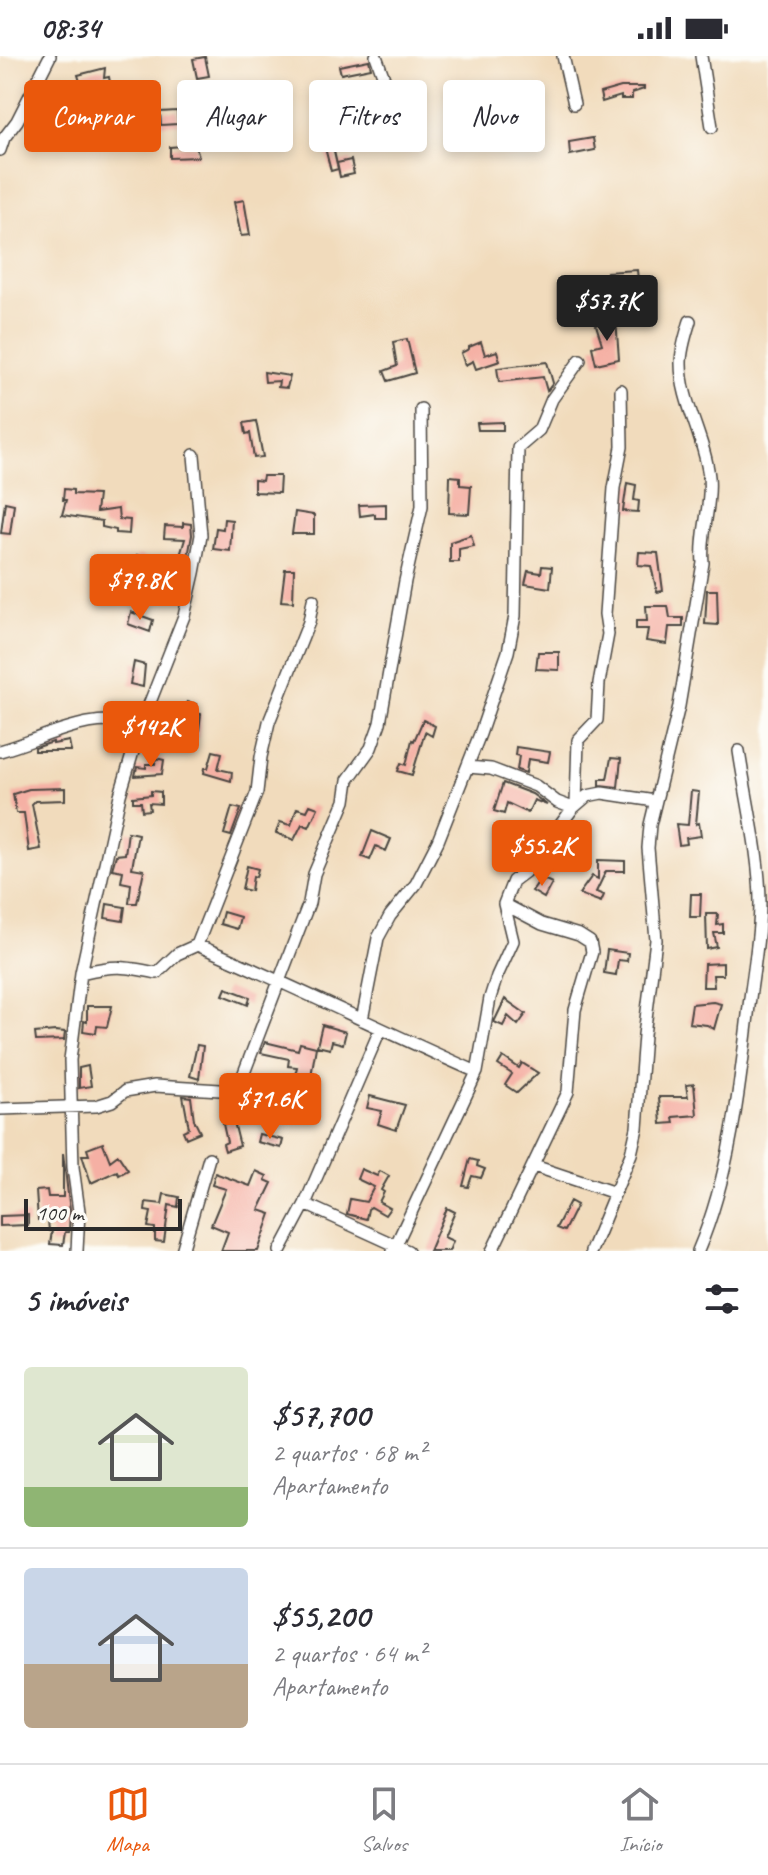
<!DOCTYPE html>
<html lang="pt">
<head>
<meta charset="utf-8">
<style>
  :root { --surface:#fff; --page:#f7f7f7; --text:#2b2b33; --muted:#7c7c81; --line:#e1e1e2; --accent:#ea580c }
  body { margin:0; font-family:Caveat,sans-serif; background:var(--page); color:var(--text); height:100vh; display:flex; flex-direction:column; font-size:30px; white-space:nowrap }
  * { box-sizing:border-box; margin:0 }
  p { font-size:26px; color:var(--muted) }
  .icon { flex:none; width:44px; height:44px; fill:none; stroke:currentColor; stroke-width:2; stroke-linecap:round; stroke-linejoin:round }
  .map { position:relative; height:1195px; overflow:hidden }
  .side { display:flex; flex-direction:column; background:var(--surface); flex:1 }
  .side>* { flex:none }
  .guide { position:absolute; left:24px; top:24px; width:720px; height:72px; display:flex; gap:16px }
  .scale { position:absolute; left:24px; bottom:20px; width:158px; box-sizing:border-box; padding-left:8px; border:4px solid #2b2b2b; border-top:0; font-size:22px; line-height:28px; white-space:nowrap; color:#2b2b2b; -webkit-text-stroke:6px #fdfcf7; paint-order:stroke }
  .price { position:absolute; translate:-50% -68px; padding:0 18px; border-radius:8px; background:var(--accent); color:#fff; font-size:26px; line-height:52px; filter:drop-shadow(0 2px 4px #0008) }
  .price::after { content:''; position:absolute; left:50%; top:48px; width:24px; height:18px; margin-left:-12px; background:inherit; clip-path:polygon(0 0,100% 0,50% 100%) }
  .price.on { background:#222; color:#fff }
  ul { padding:0; list-style:none }
  li { display:flex; align-items:center; gap:24px; height:200px; padding:0 24px }
  li+li { border-top:2px solid var(--line) }
  li span { display:grid; place-items:center; flex:none; width:224px; height:160px; border-radius:8px; color:#555 }
  li>.icon { margin-inline-start:auto }
  span .icon { width:96px; height:96px; fill:#fffc; stroke-width:1 }
  li b { font-size:34px }
  h2 { display:flex; justify-content:space-between; align-items:center; height:96px; padding:0 24px; font-size:34px }
  .tag { padding:0 28px; border-radius:8px; background:var(--surface); box-shadow:0 4px 12px #0003; font-size:28px; line-height:72px }
  .tag.on { background:var(--accent); color:#fff }
  .status { display:flex; justify-content:space-between; align-items:center; height:56px; padding:0 40px; background:var(--surface); direction:ltr }
  .status svg { height:22px; fill:currentColor }
  .tabs { display:flex; justify-content:space-around; align-items:center; height:112px; border-top:2px solid var(--line); background:var(--surface); font-size:22px; color:var(--muted) }
  .tabs a { display:grid; justify-items:center; gap:4px }
  .tabs .on { color:var(--accent) }
  .map>svg:first-child { display:block }
  .building { fill:#f5b0a4 }
  .lines { fill:none; stroke-linecap:round; stroke-linejoin:round }
  .street-casing { stroke:#494541; stroke-width:14 }
  .street { stroke:#fff; stroke-width:11 }
</style>
</head>
<body>
<div class="status"><b>08:34</b><svg viewBox="0 0 49 12"><path d="M0 12V9h3v3zM5 12V6h3v6zM10 12V3h3v9zM15 12V0h3v12zM26 1h20v11H26zM47 4h2v5h-2z"/></svg></div>
<div class="map">
<svg width="768" height="1195" viewBox="0 0 768 1195">
  <rect width="100%" height="100%" fill="#fdfcf7"/>
  <filter id="ink" filterUnits="userSpaceOnUse"><feTurbulence type="fractalNoise" baseFrequency=".0125" numOctaves="2"/><feDisplacementMap in="SourceGraphic" scale="16" xChannelSelector="R" yChannelSelector="G"/><feConvolveMatrix kernelMatrix="1 2 1 2 8 2 1 2 1" color-interpolation-filters="sRGB"/></filter>
  <filter id="wash" filterUnits="userSpaceOnUse"><feTurbulence type="fractalNoise" baseFrequency=".006" numOctaves="4" result="noise"/><feDisplacementMap in="SourceGraphic" scale="32" xChannelSelector="R" yChannelSelector="G"/><feGaussianBlur stdDeviation="1.8" result="paint"/><feColorMatrix in="noise" values="0 0 0 0 0 0 0 0 0 0 0 0 0 0 0 0 0 1.4 0 .05"/><feComposite in="paint" operator="in"/></filter>
  <g filter="url(#wash)">
    <rect width="100%" height="100%" fill="#f1dbbc"/>
    <g id="blocks">
      <!-- building -->
      <path class="building" d="M205,1l4,19 -12,2 -4,-19z
        M369,4l2,8 -30,6 -2,-8z
        M105,12l-1,10 5,-1 2,11 -8,2 -1,8h-3l-3,-17 -15,4 -3,-10z
        M621,31h23v2l-12,4v6h-11v-3l-19,6 -2,-9z
        M177,55l1,13 -17,1 -1,-13z
        M593,82l2,12 -25,5 -1,-13z
        M332,86l6,27 -7,2 -7,-27z
        M182,90h14l3,11 -29,1v-11z
        M351,104l3,14 -14,3 -3,-14z
        M244,144l6,35 -9,1 -7,-34z
        M637,214l1,10 -29,2 -2,-10z
        M616,263l3,40 -23,5 -4,-17 10,-3 -6,-19z
        M407,283l8,34 -27,8 -4,-10 13,-5 -4,-24z
        M481,286l4,13 12,-4 3,10 -24,8 -3,-8 -8,4 -4,-12 8,-4v-2z
        M547,306l6,21 -6,8 -4,-14 -44,5 -2,-14z
        M264,316l26,4 -3,12 -9,-1 1,-6 -14,1z
        M256,365l7,36 -9,1 -4,-25 -4,1 -2,-11z
        M503,366v8h-25l-1,-7z
        M263,420h17l-1,17 -25,-1v-12l8,1z
        M450,420l10,1v8l11,1 -2,28 -20,-1z
        M627,427l9,2 -2,15 5,1 -1,11 -15,-1z
        M64,433l9,1v4l25,1 -2,17 22,-3 1,10 11,1 -1,14 -13,-1v-3l-14,-3v-6l-40,-6 4,-15h-3z
        M5,446l9,2 -4,30 -9,-1z
        M386,448v14h-11v-4l-15,2 -1,-11z
        M295,456l19,3v19h-22z
        M224,463l8,1 -2,31 -17,-2 3,-21 7,1z
        M183,467l8,1 1,11 -5,27 -8,-3 6,-20 -21,-1 1,-12 18,1z
        M471,479l3,11 -15,3v13h-9v-20z
        M639,496l19,1 5,38 -6,1 -6,-26 -13,-1z
        M137,499l19,6 -3,21 -20,-1z
        M542,510l10,1 -2,21 -25,-4 3,-13 13,2z
        M285,513h9l-1,33 -12,-1z
        M707,534h10l1,35 -13,-1z
        M646,550h22l2,12h13v9h-14l-2,17 -21,-3 2,-12h-12v-8h11z
        M131,556l22,8 -3,12 -22,-8z
        M538,596h21v18l-23,-1z
        M134,606l11,3 -2,22 -13,-3z
        M187,646l9,2 -1,9 6,1 -3,24 -26,-4 3,-19 10,2z
        M423,664l12,6 -3,10 -7,-4 -13,43 -14,-4 3,-8 5,2 6,-25 2,1z
        M69,685l2,10h-36v-3l18,-6v2z
        M516,691l34,5 -2,10 -20,-3 -2,14 -9,-3 2,-14 -4,-1z
        M213,695l9,2 -4,16 14,3 -1,9 -27,-8 1,-5h3z
        M156,702l8,2 -2,14 -27,2 2,-9 9,1v-4h9z
        M611,702l10,1 -3,28 -18,-2v-6h7z
        M503,727l29,11 15,11 -13,-5 -6,13 -21,-10 -3,11 -10,-3z
        M65,732v12l-30,1 -3,3 9,45 -12,2 -5,-38h-8l-3,-19 16,-5z
        M151,735l10,1v12l-12,-1 1,7 -8,1 -1,-9h-8v-5l18,-2z
        M691,735l8,1 -3,32 3,-1 2,13 -15,2 1,6 -8,1 -3,-21 12,1z
        M310,749l8,3 -9,19 -7,-3 -8,16 -18,-7 4,-11 11,3 6,-17 10,3z
        M232,751l9,2 -10,27 -7,-2z
        M372,775l19,8 -5,12 -10,-5 -6,14 -8,-3z
        M128,776l10,2 -6,34 12,2 -7,33h-8l2,-19 -10,-2 2,-11 -11,-2 4,-14 9,-1z
        M598,804l27,1v10h-19l-10,21 8,3 -3,7 -22,-8 13,-18 6,3z
        M247,810l11,3 -2,8 -3,-1 -2,15 -9,-2z
        M541,822l11,5 -8,15 -12,-7z
        M691,838h10l-1,23h-10z
        M107,848l18,3 -2,14 -18,-3z
        M223,856l17,5 -3,12 -17,-5z
        M706,858h12l-1,11 6,-1v9h-9l3,14 -10,2z
        M607,894l21,3 -1,8 -9,-1 -2,15 -12,-2z
        M723,907v12h-10l1,12h-11l1,-23z
        M226,932l24,9 -2,8 -25,-10z
        M505,943l21,15 -8,11 -10,-9 -5,10 -9,-4z
        M713,946l8,2 -7,25 -7,-4 -18,-2 3,-19z
        M87,950h25l-5,21 -10,-1 -1,7 -13,-2 1,-10 3,1z
        M322,969l24,7 -3,12 -11,-3 -2,8 -13,-3z
        M55,975l10,1 -1,8 -28,1 -1,-8z
        M265,986l33,8 2,-7 16,4 -6,35 -16,-3 3,-12 -9,-1 1,-7 -28,-6z
        M197,989l6,1 -4,33 -9,-3z
        M503,1001l16,11 3,-5 16,10 -21,20 -12,-8 7,-11 -14,-9z
        M88,1010l3,20 -12,2v-20z
        M274,1024l9,1 -3,20 24,6 -3,11 -13,-3 -1,4 -18,-3 1,-5 -7,-1 2,-25 8,2z
        M694,1028l3,31 -24,2 1,6 -13,1 -2,-27h29l-2,-12z
        M183,1040l8,1 3,23 6,12 -14,6 -3,-7 6,-3z
        M370,1040l35,9 -9,25 -18,-6 4,-13 -15,-3z
        M234,1066l6,24 -15,5 -2,-7 4,-2 -4,-18z
        M259,1078l24,6 -2,8 -24,-6z
        M103,1087l7,18 8,-6 10,15 -9,5 -2,-4 -26,12 -9,-28h7l-2,-6z
        M63,1097l7,58 -1,21h-4l-2,13 -13,-1 2,-13h-3l-1,-11h-10l-2,-29 11,-1 1,7h15z
        M470,1103l8,2 -1,5 8,3 -4,9 -9,-2 -4,11 -5,-1z
        M361,1113l16,7 3,-5 9,5 -8,14 3,2 -5,10 11,6 -5,7 -14,-8 -3,2 -2,10 -19,-5 3,-15 16,3 8,-15 -17,-8z
        M256,1115l11,5 -2,4 7,3 -13,27 12,4 -13,37h-37l7,-19 -17,-7 15,-36 -14,-4 3,-12 35,13z
        M164,1138l15,3 -1,10 -9,-2 -5,37 -9,-1v-13l-7,-1 3,-15 -6,-1 1,-9 16,2z
        M570,1145l7,4 -13,26 -8,-3z
        M447,1152l8,4 -11,25 9,4 -4,10h-20z
        M28,1159v10l-28,1v-10z"/>
    </g>
  </g>
  <g filter="url(#ink)">
    <use href="#blocks" fill-opacity="0" stroke="#494541" stroke-width="2"/>
    <g class="lines">
      <defs>
        <path id="street" d="M376,0l19,53
          M563,0l11,48
          M701,0l11,71
          M0,94l4,-12 13,-17 33,-65
          M0,695c50,-14 87,-40 141,-26
          M468,711l23,2 45,17 21,16 16,6
          M576,748l2,-64 19,-20 2,-37 9,-49 -3,-20 9,-126 8,-41 -1,-57
          M197,889l60,-153 4,-35 8,-35 40,-100 4,-22
          M81,917c34,-8 42,-7 76,0l20,-19 20,-9c95,40 186,86 280,127
          M362,964l16,-82 12,-22 26,-32 22,-43 42,-107 28,-82 7,-36 3,-168 21,-18 13,-31 28,-39
          M0,1053l96,-3 16,-5 13,-10 30,-5 65,4h14l5,-4 70,-183 5,-29 31,-73 3,-21 23,-32 9,-25 25,-142 17,-75 -1,-97
          M534,1110l81,27
          M305,1148l103,47
          M77,1195l2,-40 -6,-44 -3,-107 11,-87 39,-178 21,-70 43,-109 10,-43 7,-38 -7,-80
          M182,1195l27,-93
          M280,1195l25,-47 75,-174
          M393,1195l84,-179 13,-74 7,-22 16,-35 -9,-37 9,-23 12,-9 48,-64 14,-12 15,-3 53,8
          M492,1195l76,-159 7,-82 17,-58 -2,-10 -11,-7 -37,-11 -38,-20
          M591,1195l40,-97 6,-26 7,-93 12,-95 -8,-92 2,-23 29,-119 24,-143c-3,-30 9,-57 6,-86 -4,-39 -28,-75 -28,-114 0,-14 5,-29 9,-42
          M698,1195c32,-75 42,-165 51,-245 4,-34 11,-69 11,-103 0,-48 -14,-104 -21,-152"/>
      </defs>
      <!-- street casing -->
      <use href="#street" class="street-casing"/>
      <!-- street -->
      <use href="#street" class="street"/>
    </g>
  </g>
</svg>
<div class="scale">100 m</div>
<b class="price on" style="left:607px;top:287px">$57.7K</b>
<b class="price" style="left:140px;top:566px">$79.8K</b>
<b class="price" style="left:151px;top:713px">$142K</b>
<b class="price" style="left:542px;top:832px">$55.2K</b>
<b class="price" style="left:270px;top:1085px">$71.6K</b>
<div class="guide">
<a class="tag on">Comprar</a>
<a class="tag">Alugar</a>
<a class="tag">Filtros</a>
<a class="tag">Novo</a>
</div>
</div>
<section class="side">
<h2>5 imóveis<svg class="icon" aria-label="filters" viewBox="0 0 24 24"><path d="M4 7h16M4 17h16"/><circle cx="9" cy="7" r="2"/><circle cx="15" cy="17" r="2"/></svg></h2>
<ul>
<li><span style="background:linear-gradient(#dfe7d0 75%,#8fb573 0)"><svg class="icon" aria-label="home" viewBox="0 0 24 24"><path d="M3 11l9-7 9 7M6 9v11h12V9"/></svg></span><div><b>$57,700</b><p>2 quartos · 68 m²</p><p>Apartamento</p></div></li>
<li><span style="background:linear-gradient(#c9d6e8 60%,#b9a48a 0)"><svg class="icon" aria-label="home" viewBox="0 0 24 24"><path d="M3 11l9-7 9 7M6 9v11h12V9"/></svg></span><div><b>$55,200</b><p>2 quartos · 64 m²</p><p>Apartamento</p></div></li>
</ul>
</section>
<nav class="tabs">
<a class="on"><svg class="icon" aria-label="map" viewBox="0 0 24 24"><path d="M3 6l6-2 6 2 6-2v14l-6 2-6-2-6 2zM9 4v14M15 6v14"/></svg>Mapa</a>
<a><svg class="icon" aria-label="saved" viewBox="0 0 24 24"><path d="M7 4h10v16l-5-4-5 4z"/></svg>Salvos</a>
<a><svg class="icon" aria-label="home" viewBox="0 0 24 24"><path d="M3 11l9-7 9 7M6 9v11h12V9"/></svg>Início</a>
</nav>
</body>
</html>
